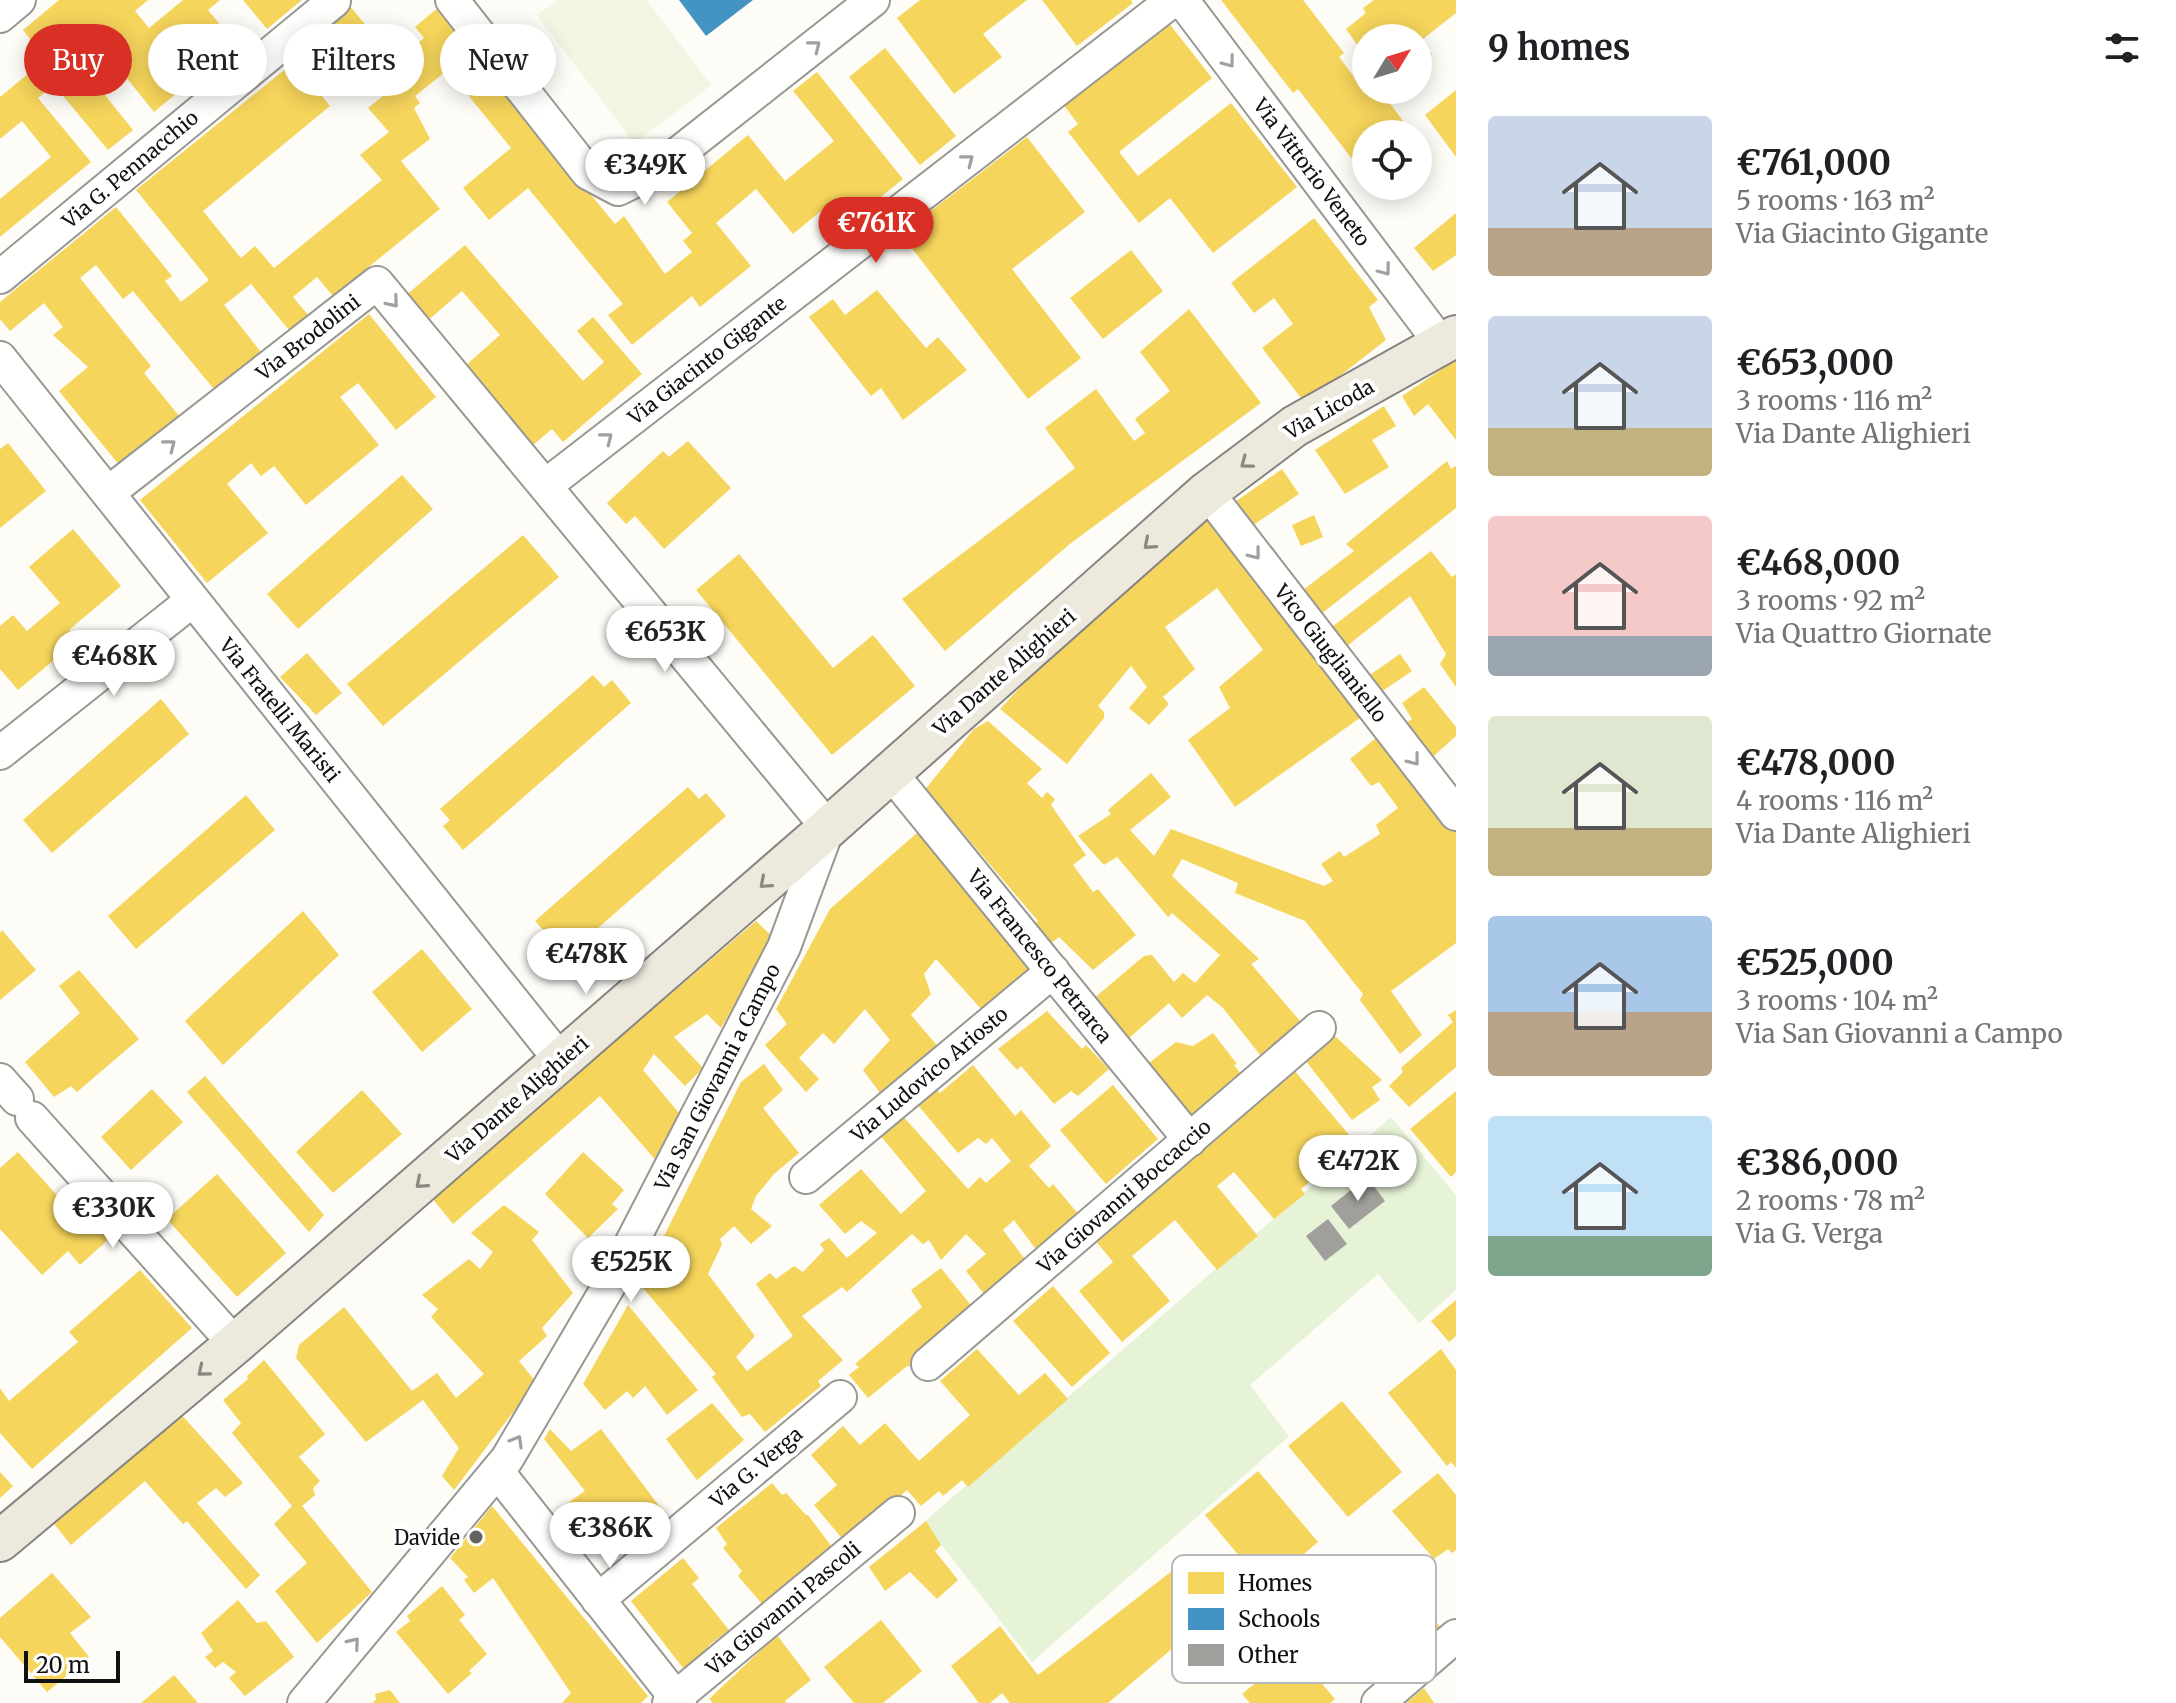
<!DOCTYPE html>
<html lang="en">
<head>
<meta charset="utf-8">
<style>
  :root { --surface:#fff; --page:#f2f2f2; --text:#202124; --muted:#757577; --accent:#d93025 }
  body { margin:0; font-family:Merriweather,serif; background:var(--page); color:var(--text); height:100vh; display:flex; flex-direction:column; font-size:30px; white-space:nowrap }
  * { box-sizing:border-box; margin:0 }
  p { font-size:26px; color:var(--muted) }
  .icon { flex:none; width:44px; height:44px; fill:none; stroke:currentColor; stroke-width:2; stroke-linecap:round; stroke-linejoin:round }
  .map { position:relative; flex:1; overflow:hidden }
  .panel { display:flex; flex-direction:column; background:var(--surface); width:720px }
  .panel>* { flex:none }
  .hud { position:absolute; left:24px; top:24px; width:760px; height:72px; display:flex; gap:16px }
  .needle { width:52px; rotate:52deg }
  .buttons { position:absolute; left:1352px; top:24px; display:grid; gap:16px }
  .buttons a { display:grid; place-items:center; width:80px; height:80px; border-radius:50%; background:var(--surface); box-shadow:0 4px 20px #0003; font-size:40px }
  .scale { position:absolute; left:24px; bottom:20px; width:96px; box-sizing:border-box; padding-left:8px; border:4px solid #111; border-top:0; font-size:22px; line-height:28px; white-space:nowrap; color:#111; -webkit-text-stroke:6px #fff; paint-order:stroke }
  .price { position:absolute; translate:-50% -68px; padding:0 18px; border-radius:28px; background:#fff; color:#222; font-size:26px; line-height:52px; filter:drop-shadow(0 2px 4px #0008) }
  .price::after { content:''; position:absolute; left:50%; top:48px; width:24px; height:18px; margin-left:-12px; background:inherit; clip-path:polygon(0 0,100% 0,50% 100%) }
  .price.current { background:var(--accent); color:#fff }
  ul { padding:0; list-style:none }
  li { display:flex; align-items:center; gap:24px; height:200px; padding:0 32px }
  li span { display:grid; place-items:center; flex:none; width:224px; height:160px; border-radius:8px; color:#555 }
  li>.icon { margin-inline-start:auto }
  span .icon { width:96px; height:96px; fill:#fffc; stroke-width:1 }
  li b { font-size:34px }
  h2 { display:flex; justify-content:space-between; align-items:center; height:96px; padding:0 32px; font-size:34px }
  .pill { padding:0 28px; border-radius:36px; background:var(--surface); box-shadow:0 4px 20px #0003; font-size:28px; line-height:72px }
  .pill.current { background:var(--accent); color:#fff }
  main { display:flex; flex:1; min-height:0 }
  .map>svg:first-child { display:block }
  .green { fill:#e7f3d7 }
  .pitch { fill:#f0f6e1 }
  .homes { fill:#f6d55c }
  .schools { fill:#4393c3 }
  .building { fill:#a19f9c }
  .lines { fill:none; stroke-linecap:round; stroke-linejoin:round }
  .minor-casing { stroke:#979795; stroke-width:36 }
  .major-casing { stroke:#858482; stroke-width:44 }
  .minor { stroke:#fffffe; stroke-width:32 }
  .major { stroke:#ede9dc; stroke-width:40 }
  .oneway { stroke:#a0a09f }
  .oneway2 { stroke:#8a8881 }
  .poi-dot { fill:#646362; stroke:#fff; stroke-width:3 }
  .labels { text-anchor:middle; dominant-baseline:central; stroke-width:8; stroke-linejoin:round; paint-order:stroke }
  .street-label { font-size:20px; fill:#111; stroke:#fff }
  .poi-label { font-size:20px; fill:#111; stroke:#fff; text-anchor:end }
  .key { fill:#fff; stroke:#b8b8b8; stroke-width:2 }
  .key-label { font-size:22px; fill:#111 }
</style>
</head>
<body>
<main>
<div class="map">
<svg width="1456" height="1703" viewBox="0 0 1456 1703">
  <rect width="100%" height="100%" fill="#fdfcf7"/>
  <!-- green -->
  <path class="green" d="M1391,1117l65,78v95l-37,33 -41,-49 -128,111 39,51 -257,226 -108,-140z"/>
  <!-- pitch -->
  <path class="pitch" d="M558,0h88l65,85 -77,58 -97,-128z"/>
  <!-- homes -->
  <path class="homes" d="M59,0h89l-13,11 14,17 34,-28h37l-12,10 28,34 -82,68 -33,-41 -21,18 33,41 -25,20 -54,-65 -16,13 53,64 -91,75v-38l51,-42 -29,-36 -22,18v-42l46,-38 -23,-29z
    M243,0h59l-35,29z
    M920,0h107l-44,34 19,23 -48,37 -57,-76z
    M1042,0h89l2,3 -56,43z
    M1221,0h82l41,53 -5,4 24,32 3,-2v3h14l23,31 -10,8 4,5h-31v43l-68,-88 -5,4z
    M1374,0h82v13l-38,30 14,11 -10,13 -4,-2v-27h-52v3l-8,5 -12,-17 20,-16 -3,-5z
    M350,6l31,38 14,-11 14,17 15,-12 -9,-11 25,-21 35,42 -60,48 5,7 -6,5 16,31 -29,22 39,48 -107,87 -16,-19 -24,20 15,18 -19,15 -38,-46 -27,21 40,51 -46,38 -85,-103 -10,8 -27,-34 -16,13 71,88 -7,7 36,44 -60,49 -61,-75 29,-24 -35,-32 10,-8 -19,-24 -34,28 -10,-12v-17l116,-95 56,69 -7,5 16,21 28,-22 -73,-90 158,-128 36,44 -127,105 38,47 14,-12 19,22 108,-88 -22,-25 29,-23 -21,-24 21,-17 -57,-71z
    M1168,22l44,56 -93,74 19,24 93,-73 66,84 -84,66 -43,-55 -31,25 -71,-91 10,-8 -15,-20z
    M885,48l71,88 -36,29 -71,-88z
    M483,64l132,160 9,-8 41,58 27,-22 -9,-11 9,-8 -25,-31 81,-67 37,46 49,-40 -41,-50 24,-19 86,107 -48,39 -17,-21 -45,37 -37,-45 -40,34 35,43 -51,41 -8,-11 -60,49 -24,-30 15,-11 -95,-116 -39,32 -26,-32 48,-40 -52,-64z
    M1456,90v67l-31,-42z
    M1027,137l58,75 -73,57 69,89 -53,41 -127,-165z
    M1456,213v42l-23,16 -19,-23z
    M1314,218l64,82 -9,7 17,33 -81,63 -43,-55 31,-24 -19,-26 -20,15 -23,-30z
    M465,245l118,136 21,-19 -27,-31 16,-14 49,57 -79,68 -11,-13 -20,17 -68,-79 36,-32 -38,-44 -36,31 -22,-25z
    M1131,250l32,41 -60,48 -33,-41z
    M877,290l49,58 12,-11 29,33 -64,50 -22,-32 -10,8 -62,-79 24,-18 12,16z
    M1189,309l72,94 -190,140 -126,108 -43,-52 173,-131 -30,-40 51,-39 38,52 11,-8 -10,-14 35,-28 -30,-39z
    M369,314l67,83 -40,33 -38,-47 -18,14 39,48 -73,60 -32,-39 -13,10 -10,-13 -24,21 41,49 -61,50 -67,-83z
    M1456,353v87l-28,-36 -14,12 -12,-20 49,-33 -3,-5z
    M1384,406l12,20 -24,14 17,27 -44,27 -30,-44z
    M688,441l43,47 -67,61 -29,-33 -9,8 -19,-21 56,-52 6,6z
    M8,443l38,48 -46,37v-79z
    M1447,461l4,8 5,-3v42l-140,110 -17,-25 55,-42 -8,-7z
    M1282,469l17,25 -50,34 -17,-24z
    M402,475l31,34 -135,120 -31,-35z
    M1214,514l150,201 -129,92 -47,-67 42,-32 -11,-21 44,-37 -46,-62 -52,39 30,42 -32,28 6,7 -20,21 -20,-17 18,-21 -16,-21 -33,40 6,6v6l-37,46 -67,-55 85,-91 76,-56 -3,-8z
    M1314,515l9,22 -22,9 -9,-21z
    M73,529l48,57 -52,44 9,10 -60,50 -18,-21v-43l13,-11 14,16 33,-28 -31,-36z
    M523,535l36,42 -176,149 -36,-42z
    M1431,551l21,26 4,-3v113l-16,-23 6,-10 -36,-58 -68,54 -14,-20z
    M739,554l94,114 40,-33 42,51 -83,69 -136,-165z
    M307,653l35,40 -26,22 -36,-38z
    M1400,654l12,17 -40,27 -11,-17z
    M593,675l11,12 8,-7 19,23 -168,147 -20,-24 7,-6 -10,-11z
    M1424,687l32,40v9l-29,26 -29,-33 14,-10 -10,-16z
    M161,699l28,35 -137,119 -29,-33z
    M988,721l54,48 -15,14 15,15 5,-6 8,7 -4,6 35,50 -13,10 20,27 5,-3 38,46 -43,35 -34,-33 -10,8 -19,-17 8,-7 -86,-101 -5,2 -28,-25 55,-68z
    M1381,734l75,94v115l-65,48 31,44 -22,19 -40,-54 3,-6 -58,-73 -70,-28 3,-10 -56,-24 -10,17 87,83 -8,5 49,57 -39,35 -38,-48 -16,-13 -25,23 -13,-15 -41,36 -35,-40 51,-43 8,-1 22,27 9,-9 12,10 25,-28 -48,-42 -4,4 -51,-60 -13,8 -26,-29 33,-22 -3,-4 43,-37 20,24 -41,33 24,26 17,-27 153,57 9,-5 -12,-17 19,-13 4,6 36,-23 -4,-9 22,-17 -19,-26 -8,4 -21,-27z
    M688,787l11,12 7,-6 20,23 -168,147 -21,-25 8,-6 -10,-11z
    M246,795l29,35 -139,119 -28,-33z
    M918,832l112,138 -48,40 -46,-51 -12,15 7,20 -20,21 29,34 -57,48 -20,-27 27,-30 -25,-31 -31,35 -11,-11 -24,25 20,21 -13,13 -41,-47 22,-21 -11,-15 54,-100z
    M303,911l36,44 -116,110 -38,-44z
    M756,921l17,16 -52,91 -14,-14 -33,23 29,31 -18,18 -31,-32 -11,16 36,43 -20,51 -59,-68 -147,128 -21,-26z
    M2,930l34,40 -36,30v-67z
    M422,949l50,60 -50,43 -50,-60z
    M79,970l60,69 -62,53 -6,-6 -17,11 -29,-35 55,-49 -21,-27z
    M1456,1010v57l-47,40 -20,-21 14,-14 -2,-4 52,-46 -5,-7z
    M1047,1011l35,38 4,-4 23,24 -31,27 -7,-5 -17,13 -33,-38 -4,4 -19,-21z
    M1213,1033l24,31 -3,1 13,17 -48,42 -50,-61 27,-21 17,4z
    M1335,1036l47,44 -10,7 8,13 -28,20 -47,-60z
    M764,1064l19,26 -20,18 36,45 -25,21 -18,22 -5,13 21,17 -21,18 -17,-18 -14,13 2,5 -14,30 47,62 -19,21 11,14 46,-35 -37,-52 14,-11 6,6 18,-13 9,6 21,-22 -4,-6 9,-6 18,20 30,-25 -16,-12 -16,13 -26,-29 42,-36 40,45 25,-23 -46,-56 21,-21 67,75 12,-12 6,6 25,-22 -19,-23 -6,6 -8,-6 -20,15 -41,-49 20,-14 3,3 33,-28 42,51 6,-6 30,36 -22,20 20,22 4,-4 27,32 -42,36 -24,-32 -11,10 24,32 -39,37 -22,-28 20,-17 -20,-20 -25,26 -12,-20 -6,4 -11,-10 -65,58 -5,-5 -40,29 41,44 -25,21 3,5 -56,46 -15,-18 -8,3 -30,-40 4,-3 -79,-93 8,-19 8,-4 88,-176z
    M1294,1070l62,73 -55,46 4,5 -31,25 -40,-47 -17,14 41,50 -41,34 -42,-50 -43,36 38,45 -48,41 -43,-51 34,-29 -19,-23z
    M205,1076l119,139 -15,17 -122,-140z
    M1113,1085l45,54 -52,45 -46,-54z
    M152,1089l31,33 -52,48 -30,-33z
    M362,1090l40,44 -69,59 -37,-41z
    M1456,1091v81l-5,5 -41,-48z
    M18,1152l45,50 9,-9 39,44 -31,28 -12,-14 -26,24 -42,-46v-61z
    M583,1152l41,38 -12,14 6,5 -30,29 -43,-44z
    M217,1174l69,79 -49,44 -70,-78z
    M504,1205l35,27 -7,8 41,53 -31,35 5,8 -28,25 17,21 -82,108 -12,-14 17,-28 -36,-48 -57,42 -70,-84 3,-13 45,-38 68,84 25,-18 19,25 28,-24 -53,-57 7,-8 -16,-14 47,-36 11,10 13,-17 -22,-19z
    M941,1268l33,41 -59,58 -8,-1 -39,32 -19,-23 10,-8 -4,-3 67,-57 -11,-17z
    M140,1270l52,58 -160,141 -32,-36v-45l9,13 69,-59 -9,-10z
    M1053,1286l57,67 -38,34 -59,-66z
    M1456,1300v36l-7,6 -18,-21z
    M628,1305l70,85 -31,25 -22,-29 -12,12 -6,-7 -22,19 -22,-26z
    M977,1349l42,46 26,-22 23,26 -100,88 -6,-7 -19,16 -4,-5 -18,15 -14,-16 -61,53 -32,-38 23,-20 -26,-30 32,-29 17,19 25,-22 34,38 51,-46 -30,-34z
    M1441,1349l15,21v98l-5,-6 -4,4 -59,-73z
    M264,1360l61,74 -26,23 21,24 -7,7 2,7 -13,11 70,86 -55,51 -42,-52 32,-28 -33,-39 18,-18 -60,-73 9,-10 -18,-23 25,-21 -1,-3z
    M1342,1401l60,71 -54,45 -60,-71z
    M712,1403l32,37 -47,40 -31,-41z
    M178,1411l65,72 -18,14 -9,-9 -19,15 63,72 -14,14 -59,-68 -4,3 -38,-43 -74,64 -20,-25z
    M550,1429l21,22 30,-22 68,90 -27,21 -18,-20 -25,18 -30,-36 16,-11 -41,-52z
    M1258,1471l60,71 -53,45 -60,-72z
    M0,1472l13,14 -13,12z
    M1438,1473l18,22v55l-4,3 -4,-4 -14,10 -42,-48z
    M772,1483l10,12 4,-2 20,22h2l24,32 -69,58 -25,-29 4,-5 -19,-23 4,-4 -11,-16z
    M492,1506l156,190 -7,7h-79l9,-10 -78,-115 -19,15 -10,-13 4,-3 -18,-19z
    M926,1521l15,24 -6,6 23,29 -21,19 -27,-27 -25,19 -16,-24z
    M683,1558l16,20 -7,6 37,46 -21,16 5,8 -26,19 -56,-72z
    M1177,1567l36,47 -105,89h-98l-8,-10 -12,10h-11l-28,-37 49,-40 38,49z
    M1358,1570l24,31 25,-18 34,45 -25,19 -11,-15 -46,34 -47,-62z
    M52,1573l39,44 -21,16 19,24 -42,35 -47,-55v-19z
    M442,1586l23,29 -6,5 28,34 -18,17 3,2 -24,21 -52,-62 14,-11 -3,-5z
    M238,1600l19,23 9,-2 28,36 -49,39 -16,-18 7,-6 -13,-10 -8,6 -10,-11 8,-6 -12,-18z
    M881,1620l41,51 -39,32h-29l-30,-36z
    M777,1635l34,45 -26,21 2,2h-74l-4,-4z
    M1294,1651l41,48 -5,4h-80l-8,-9z
    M174,1675l24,28h-57z
    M1424,1688l10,15h-28z
    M390,1690l10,13h-28l4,-3 -1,-6z"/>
  <!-- schools -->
  <path class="schools" d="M679,0h74l-47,36z"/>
  <!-- building -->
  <path class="building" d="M1367,1177l18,24 -36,28 -18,-23z
    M1328,1219l19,25 -22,17 -19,-25z"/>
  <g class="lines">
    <defs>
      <path id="minor" d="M452,0l136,173 30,16 39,-19 216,-170
        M1182,0l260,345
        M0,16l19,-16
        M0,277l334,-276
        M0,358l561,703
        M545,486l628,-486
        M1207,492l249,322
        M108,493l269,-210 451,545 -44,119 -170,330 -107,182 -203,244
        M0,753l193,-153
        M890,772l300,368
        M0,1080l17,19
        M32,1118l203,226
        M806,1177l247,-206
        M928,1364l391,-336
        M497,1471l183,232
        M598,1600l242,-203
        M669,1703l229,-190
        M1378,1703l78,-67"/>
      <path id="major" d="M0,1541l235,-197 593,-516 379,-336 88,-66 161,-90"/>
    </defs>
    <!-- minor casing -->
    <use href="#minor" class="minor-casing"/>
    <!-- major casing -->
    <use href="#major" class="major-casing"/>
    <!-- minor -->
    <use href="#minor" class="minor"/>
    <!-- major -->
    <use href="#major" class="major"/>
  </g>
  <!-- one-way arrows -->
  <defs><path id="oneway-chevron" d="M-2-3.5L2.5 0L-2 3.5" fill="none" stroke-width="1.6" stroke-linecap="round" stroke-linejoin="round" transform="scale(2)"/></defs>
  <g class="oneway">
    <use href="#oneway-chevron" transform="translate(815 46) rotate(-38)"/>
    <use href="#oneway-chevron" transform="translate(1229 62) rotate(53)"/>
    <use href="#oneway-chevron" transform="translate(968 160) rotate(-38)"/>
    <use href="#oneway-chevron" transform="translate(1385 270) rotate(53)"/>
    <use href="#oneway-chevron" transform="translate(393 302) rotate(50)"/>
    <use href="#oneway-chevron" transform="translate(607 438) rotate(-38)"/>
    <use href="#oneway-chevron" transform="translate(170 445) rotate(-38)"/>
    <use href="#oneway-chevron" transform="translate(1255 554) rotate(52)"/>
    <use href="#oneway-chevron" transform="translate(1414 760) rotate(52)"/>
    <use href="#oneway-chevron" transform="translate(517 1441) rotate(-60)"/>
    <use href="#oneway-chevron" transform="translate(354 1643) rotate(-50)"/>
  </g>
  <g class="oneway2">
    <use href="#oneway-chevron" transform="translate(1246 463) rotate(143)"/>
    <use href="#oneway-chevron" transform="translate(1149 544) rotate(139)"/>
    <use href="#oneway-chevron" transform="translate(765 883) rotate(139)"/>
    <use href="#oneway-chevron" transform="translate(421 1183) rotate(139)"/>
    <use href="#oneway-chevron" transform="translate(203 1371) rotate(140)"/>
  </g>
  <!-- markers -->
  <circle class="poi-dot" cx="476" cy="1537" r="8"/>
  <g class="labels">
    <!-- street labels -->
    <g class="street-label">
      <text transform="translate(130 169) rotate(-40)">Via G. Pennacchio</text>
      <text transform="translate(1312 172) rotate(53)">Via Vittorio Veneto</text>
      <text transform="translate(308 337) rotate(-38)">Via Brodolini</text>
      <text transform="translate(707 360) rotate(-38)">Via Giacinto Gigante</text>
      <text transform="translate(1329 409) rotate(-30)">Via Licoda</text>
      <text transform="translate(1331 653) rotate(52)">Vico Giuglianiello</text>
      <text transform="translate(1004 672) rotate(-41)">Via Dante Alighieri</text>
      <text transform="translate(280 710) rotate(51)">Via Fratelli Maristi</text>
      <text transform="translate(1040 956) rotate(51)">Via Francesco Petrarca</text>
      <text transform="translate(929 1074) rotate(-40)">Via Ludovico Ariosto</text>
      <text transform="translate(717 1077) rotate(-63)">Via San Giovanni a Campo</text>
      <text transform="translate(517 1099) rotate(-41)">Via Dante Alighieri</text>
      <text transform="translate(1124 1196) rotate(-41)">Via Giovanni Boccaccio</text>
      <text transform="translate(756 1467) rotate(-40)">Via G. Verga</text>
      <text transform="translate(783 1608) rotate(-40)">Via Giovanni Pascoli</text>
    </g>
    <!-- poi labels -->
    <g class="poi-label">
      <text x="460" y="1537">Davide</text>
    </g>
  </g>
  <!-- legend -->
  <rect x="1172" y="1555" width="264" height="128" rx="12" class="key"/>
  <rect x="1188" y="1572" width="36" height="22" fill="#f6d55c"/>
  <rect x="1188" y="1608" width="36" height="22" fill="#4393c3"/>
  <rect x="1188" y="1644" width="36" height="22" fill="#a19f9c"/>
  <g class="key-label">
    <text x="1238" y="1591">Homes</text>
    <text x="1238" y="1627">Schools</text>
    <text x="1238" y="1663">Other</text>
  </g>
</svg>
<div class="buttons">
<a><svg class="needle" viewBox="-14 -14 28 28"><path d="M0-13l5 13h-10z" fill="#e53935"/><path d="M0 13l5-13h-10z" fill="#757577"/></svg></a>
<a><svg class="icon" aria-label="locate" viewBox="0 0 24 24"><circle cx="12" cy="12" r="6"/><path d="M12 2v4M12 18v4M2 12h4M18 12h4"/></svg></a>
</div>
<div class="scale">20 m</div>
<b class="price" style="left:645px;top:207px">€349K</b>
<b class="price current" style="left:876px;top:265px">€761K</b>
<b class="price" style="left:665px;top:674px">€653K</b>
<b class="price" style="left:114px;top:698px">€468K</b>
<b class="price" style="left:586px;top:996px">€478K</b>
<b class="price" style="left:1358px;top:1203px">€472K</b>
<b class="price" style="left:113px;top:1250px">€330K</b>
<b class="price" style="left:631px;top:1304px">€525K</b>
<b class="price" style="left:610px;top:1570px">€386K</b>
<div class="hud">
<a class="pill current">Buy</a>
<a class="pill">Rent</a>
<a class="pill">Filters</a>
<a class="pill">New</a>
</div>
</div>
<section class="panel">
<h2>9 homes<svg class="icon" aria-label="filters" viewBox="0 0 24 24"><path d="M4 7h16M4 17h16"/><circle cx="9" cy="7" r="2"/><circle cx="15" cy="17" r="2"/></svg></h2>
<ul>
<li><span style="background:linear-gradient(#c9d6e8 70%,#b9a48a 0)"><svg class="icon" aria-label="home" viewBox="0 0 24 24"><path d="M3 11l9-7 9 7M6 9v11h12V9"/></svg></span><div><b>€761,000</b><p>5 rooms · 163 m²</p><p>Via Giacinto Gigante</p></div></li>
<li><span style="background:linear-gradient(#c9d6e8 70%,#c2b280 0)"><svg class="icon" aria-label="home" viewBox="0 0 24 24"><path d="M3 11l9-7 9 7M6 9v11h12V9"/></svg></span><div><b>€653,000</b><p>3 rooms · 116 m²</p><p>Via Dante Alighieri</p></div></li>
<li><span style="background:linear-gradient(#f6c9c9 75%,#9aa5b1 0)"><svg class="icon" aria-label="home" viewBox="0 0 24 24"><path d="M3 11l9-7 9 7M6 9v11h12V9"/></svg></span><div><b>€468,000</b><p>3 rooms · 92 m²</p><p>Via Quattro Giornate</p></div></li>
<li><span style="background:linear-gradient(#dfe7d0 70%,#c2b280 0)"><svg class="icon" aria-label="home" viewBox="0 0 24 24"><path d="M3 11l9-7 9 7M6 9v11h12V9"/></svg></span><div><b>€478,000</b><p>4 rooms · 116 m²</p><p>Via Dante Alighieri</p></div></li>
<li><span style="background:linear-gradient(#a9c7e8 60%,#b9a48a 0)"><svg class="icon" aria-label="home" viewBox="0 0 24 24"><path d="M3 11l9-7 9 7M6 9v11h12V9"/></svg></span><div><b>€525,000</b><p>3 rooms · 104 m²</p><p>Via San Giovanni a Campo</p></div></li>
<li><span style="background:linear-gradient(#bfe0f5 75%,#7fa58c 0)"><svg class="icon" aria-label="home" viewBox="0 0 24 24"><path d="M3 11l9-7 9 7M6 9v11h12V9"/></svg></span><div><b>€386,000</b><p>2 rooms · 78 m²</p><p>Via G. Verga</p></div></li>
</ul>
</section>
</main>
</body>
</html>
